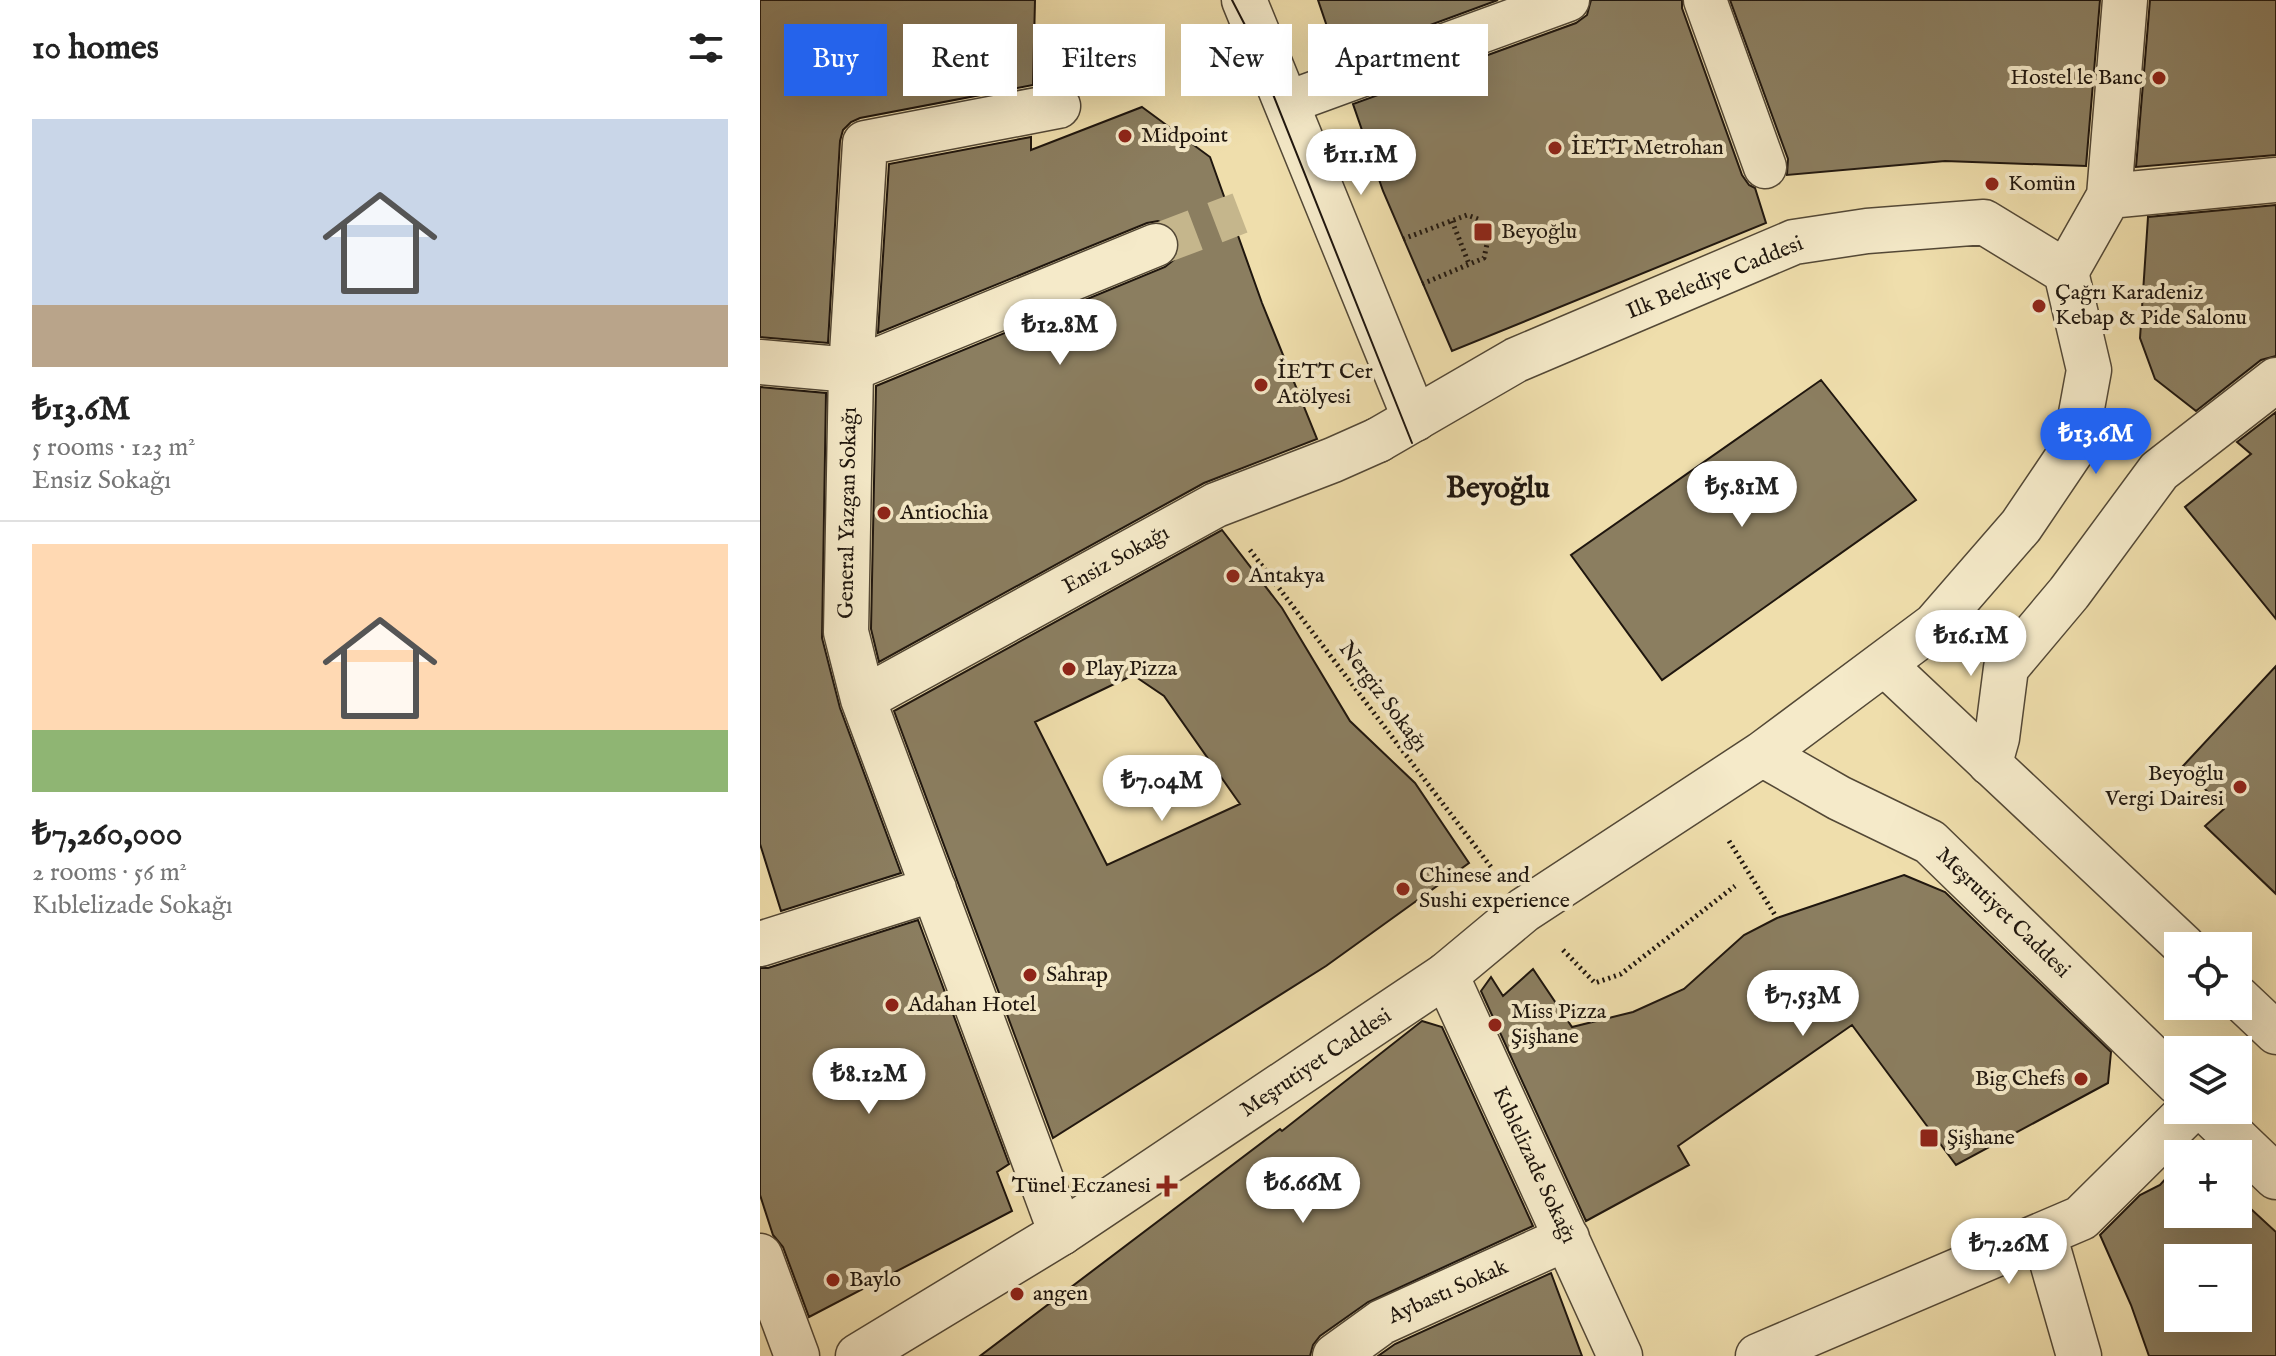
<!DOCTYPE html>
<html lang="en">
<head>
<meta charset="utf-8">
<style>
  :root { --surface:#fff; --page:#f6f6f6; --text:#222; --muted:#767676; --line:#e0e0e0; --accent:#2563eb }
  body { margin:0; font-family:"IM FELL English",serif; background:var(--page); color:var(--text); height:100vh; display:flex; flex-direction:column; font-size:30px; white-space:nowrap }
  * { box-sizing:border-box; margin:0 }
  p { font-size:26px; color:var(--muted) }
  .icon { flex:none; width:44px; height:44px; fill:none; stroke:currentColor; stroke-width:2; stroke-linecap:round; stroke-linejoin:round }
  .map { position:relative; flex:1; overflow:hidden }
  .details { display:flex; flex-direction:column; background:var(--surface); width:760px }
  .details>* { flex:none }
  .hud { position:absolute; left:24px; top:24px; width:760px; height:72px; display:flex; gap:16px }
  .tools { position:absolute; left:1404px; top:932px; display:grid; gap:16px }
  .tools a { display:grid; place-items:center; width:88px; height:88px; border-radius:0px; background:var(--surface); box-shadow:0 8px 32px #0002; font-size:40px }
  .price { position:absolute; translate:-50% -68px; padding:0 18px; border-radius:28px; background:#fff; color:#222; font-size:26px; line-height:52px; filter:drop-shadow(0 2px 4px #0008) }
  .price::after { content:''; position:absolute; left:50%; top:48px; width:24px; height:18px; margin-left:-12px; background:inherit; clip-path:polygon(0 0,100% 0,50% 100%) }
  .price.current { background:var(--accent); color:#fff }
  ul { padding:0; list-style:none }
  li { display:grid; align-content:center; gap:16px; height:424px; padding:0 32px }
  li+li { border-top:2px solid var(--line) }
  li span { display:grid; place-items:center; height:248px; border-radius:0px; color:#555 }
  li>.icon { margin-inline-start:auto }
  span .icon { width:144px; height:144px; fill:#fffc; stroke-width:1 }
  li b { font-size:34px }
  h2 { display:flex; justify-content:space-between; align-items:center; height:96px; padding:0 32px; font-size:34px }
  .chip { padding:0 28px; border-radius:0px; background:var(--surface); box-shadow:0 8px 32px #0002; font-size:28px; line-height:72px }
  .chip.current { background:var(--accent); color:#fff }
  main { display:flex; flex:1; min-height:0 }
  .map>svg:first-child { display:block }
  .building { fill:#8b7e60; stroke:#1f160e; stroke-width:2; fill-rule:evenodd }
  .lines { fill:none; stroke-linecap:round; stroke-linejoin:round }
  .pedestrian-tunnel { stroke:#c5b68c; stroke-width:42; stroke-dasharray:42 21; stroke-linecap:butt }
  .pedestrian-casing { stroke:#534836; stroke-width:45 }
  .minor-casing { stroke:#534836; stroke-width:47 }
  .tertiary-casing { stroke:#534836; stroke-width:47 }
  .path { stroke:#1f160e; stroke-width:5; stroke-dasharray:2 4; stroke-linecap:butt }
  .pedestrian { stroke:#f5eac9; stroke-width:42 }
  .minor { stroke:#f5eac9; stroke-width:44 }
  .tertiary { stroke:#f5eac9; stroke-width:44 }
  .tram { stroke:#1f160e; stroke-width:2 }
  .poi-dot { fill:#8f2418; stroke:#f5eac9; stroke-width:3 }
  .labels { text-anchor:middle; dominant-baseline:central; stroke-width:8; stroke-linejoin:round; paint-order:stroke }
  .poi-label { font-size:22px; fill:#1f160e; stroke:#f5eac9; text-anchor:start }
  .street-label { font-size:22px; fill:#1f160e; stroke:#f5eac9 }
  .district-label { font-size:30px; font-weight:bold; fill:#1f160e; stroke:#f5eac9 }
</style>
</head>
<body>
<main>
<section class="details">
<h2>10 homes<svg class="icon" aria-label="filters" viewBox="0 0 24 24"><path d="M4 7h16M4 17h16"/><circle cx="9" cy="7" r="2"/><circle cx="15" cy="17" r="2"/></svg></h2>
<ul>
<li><span style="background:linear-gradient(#c9d6e8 75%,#b9a48a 0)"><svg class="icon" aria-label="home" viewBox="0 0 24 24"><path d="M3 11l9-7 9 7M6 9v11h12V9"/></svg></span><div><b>₺13.6M</b><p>5 rooms · 123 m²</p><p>Ensiz Sokağı</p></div></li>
<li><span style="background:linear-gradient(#ffd9b3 75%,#8fb573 0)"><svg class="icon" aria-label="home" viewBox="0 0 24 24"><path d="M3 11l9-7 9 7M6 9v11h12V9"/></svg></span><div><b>₺7,260,000</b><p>2 rooms · 56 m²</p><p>Kıblelizade Sokağı</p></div></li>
</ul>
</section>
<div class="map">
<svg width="1516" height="1356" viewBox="0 0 1516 1356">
  <rect width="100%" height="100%" fill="#efdeac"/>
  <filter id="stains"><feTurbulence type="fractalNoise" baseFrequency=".0025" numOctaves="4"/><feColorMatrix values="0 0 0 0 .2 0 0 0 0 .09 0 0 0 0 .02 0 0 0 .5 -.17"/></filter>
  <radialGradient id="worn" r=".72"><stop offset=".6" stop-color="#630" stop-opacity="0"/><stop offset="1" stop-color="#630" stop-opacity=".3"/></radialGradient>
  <!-- building -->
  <path class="building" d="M0,0h275l-2,85 -173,33 -9,4 -8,8 -3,11 -12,202 -68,-6z
    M558,0h180l-160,59z
    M831,0h91v8l60,167 7,10 6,3 11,35 -314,128 -69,-160 -30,-87 223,-81 11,-8z
    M970,0h370l-14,166 -141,-5 -158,14 1,-16z
    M1390,0h126v155l-140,12z
    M382,107l68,50 52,146 55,136 -113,44 -325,179 -8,-33 5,-243 289,-119 10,-8 5,-12 -2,-12 -8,-9 -12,-5 -11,2 -269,110 11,-169 142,-27v13z
    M1516,205v151l-15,4 -65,51 -41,-32 -15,-41 8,-121z
    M1061,380l95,120 -254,180 -91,-125z
    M0,387l66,6 -4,245 18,70 61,165 -120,38 -21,-67z
    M1516,412v207l-91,-112 66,-53 -14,-12z
    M462,530l60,78 68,113 65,62 54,80 -143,103 -273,172 -159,-427zM373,675l31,21 76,108 -133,61 -72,-143z
    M1516,666v228l-71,-68 19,-17 -41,-43z
    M1144,875l41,17 166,160 -3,31 -152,82 -104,-140 -174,121 11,19 -103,56 -105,-230 10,-14 12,19 30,-27 39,58 61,-15 51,-23 60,-54 33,-17z
    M158,920l91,244 -12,8 15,39 -203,106 -26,-70 -10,-12 -13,-40v-227h8z
    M662,1021l20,6 91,199 -165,76 -48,34 -7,9 -3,11h-330l300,-227 2,2z
    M1418,1165v49h60v-17l38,35v124h-127l-18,-51 -31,-70 40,-40 20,-10zM1418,1258h60v60h-60z
    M791,1273l31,83h-204l17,-12z"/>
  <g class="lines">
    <!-- pedestrian-tunnel -->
    <path class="pedestrian-tunnel" d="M396,245l84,-32"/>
    <defs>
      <path id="pedestrian" d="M945,0l60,167
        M526,103l282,-103
        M91,370l305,-125
        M1124,664l300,282
        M1478,997l38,36"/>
      <path id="minor" d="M484,0l171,419
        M298,106l-193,37 -14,227 -5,262 17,67 198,534
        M1349,196l16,-196
        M1306,272l43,-76 167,-16
        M0,362l91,8
        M103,699l353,-194 117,-45 45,-20
        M1230,763l7,-25 9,-70 63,-75 90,-122 117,-91
        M0,944l174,-55
        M686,975l174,381
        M1284,1234l35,122
        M0,1256l37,100
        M575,1356l47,-34 185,-84
        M998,1356l323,-138 109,-108"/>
      <path id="tertiary" d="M1002,754l77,44 91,44 248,241
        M1446,1110l70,67
        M98,1356l203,-123 385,-258 78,-65 238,-156 173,-129 86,-99 54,-80 14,-76 -23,-98 -82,-50 -117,9 -73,11 -278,118 -138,80"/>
    </defs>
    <!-- pedestrian casing -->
    <use href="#pedestrian" class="pedestrian-casing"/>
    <!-- minor casing -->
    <use href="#minor" class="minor-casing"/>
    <!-- tertiary casing -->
    <use href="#tertiary" class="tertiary-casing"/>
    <!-- path -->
    <path class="path" d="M692,221l17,43
      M643,239l64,-24 11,4 9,25 -3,14 -62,26
      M490,550l241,317
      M969,841l46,74
      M803,950l32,33 26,-9 114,-88"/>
    <!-- pedestrian -->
    <use href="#pedestrian" class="pedestrian"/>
    <!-- minor -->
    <use href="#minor" class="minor"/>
    <!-- tertiary -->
    <use href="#tertiary" class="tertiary"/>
    <!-- tram -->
    <path class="tram" d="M472,0l15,29 165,414"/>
  </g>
  <!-- markers -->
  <g class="poi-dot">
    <circle cx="1399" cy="78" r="8"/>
    <circle cx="365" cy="136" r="8"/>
    <circle cx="795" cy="148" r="8"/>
    <circle cx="1232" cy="184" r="8"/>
    <rect x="713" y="222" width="20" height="20" rx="4"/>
    <circle cx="1279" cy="306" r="8"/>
    <circle cx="501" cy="385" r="8"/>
    <circle cx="124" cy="513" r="8"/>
    <circle cx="473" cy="576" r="8"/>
    <circle cx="309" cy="669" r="8"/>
    <circle cx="1480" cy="787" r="8"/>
    <circle cx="643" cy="889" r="8"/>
    <circle cx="270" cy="975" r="8"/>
    <circle cx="132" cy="1005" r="8"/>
    <circle cx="735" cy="1025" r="8"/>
    <circle cx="1321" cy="1079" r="8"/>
    <rect x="1159" y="1128" width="20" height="20" rx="4"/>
    <path d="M403 1174h8v8h8v8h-8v8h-8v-8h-8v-8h8z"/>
    <circle cx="73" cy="1280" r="8"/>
    <circle cx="257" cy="1294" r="8"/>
  </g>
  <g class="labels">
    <!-- poi labels -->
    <g class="poi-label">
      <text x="1383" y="78" text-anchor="end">Hostel le Banc</text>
      <text x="381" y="136">Midpoint</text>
      <text x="811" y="148">İETT Metrohan</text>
      <text x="1248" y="184">Komün</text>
      <text x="741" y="232">Beyoğlu</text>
      <text x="1295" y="293">Çağrı Karadeniz<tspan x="1295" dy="25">Kebap &amp; Pide Salonu</tspan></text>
      <text x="517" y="372">İETT Cer<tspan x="517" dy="25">Atölyesi</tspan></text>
      <text x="140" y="513">Antiochia</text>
      <text x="489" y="576">Antakya</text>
      <text x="325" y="669">Play Pizza</text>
      <text x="1464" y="774" text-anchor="end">Beyoğlu<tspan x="1464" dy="25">Vergi Dairesi</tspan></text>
      <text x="659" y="876">Chinese and<tspan x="659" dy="25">Sushi experience</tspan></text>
      <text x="286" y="975">Sahrap</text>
      <text x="148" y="1005">Adahan Hotel</text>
      <text x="751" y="1012">Miss Pizza<tspan x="751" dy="25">Şişhane</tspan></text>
      <text x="1305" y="1079" text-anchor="end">Big Chefs</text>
      <text x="1187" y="1138">Şişhane</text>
      <text x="391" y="1186" text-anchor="end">Tünel Eczanesi</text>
      <text x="89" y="1280">Baylo</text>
      <text x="273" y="1294">angen</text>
    </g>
    <!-- street labels -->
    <g class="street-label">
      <text transform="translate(955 278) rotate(-22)">Ilk Belediye Caddesi</text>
      <text transform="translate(88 513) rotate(-89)">General Yazgan Sokağı</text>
      <text transform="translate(356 560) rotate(-29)">Ensiz Sokağı</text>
      <text transform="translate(623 697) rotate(53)">Nergiz Sokağı</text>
      <text transform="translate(1243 913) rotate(44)">Meşrutiyet Caddesi</text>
      <text transform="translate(556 1063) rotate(-34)">Meşrutiyet Caddesi</text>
      <text transform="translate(774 1165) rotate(65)">Kıblelizade Sokağı</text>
      <text transform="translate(688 1292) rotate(-24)">Aybastı Sokak</text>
    </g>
    <!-- district labels -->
    <g class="district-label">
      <text x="738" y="489">Beyoğlu</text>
    </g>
  </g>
  <rect width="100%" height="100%" filter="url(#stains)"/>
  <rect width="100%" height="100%" fill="url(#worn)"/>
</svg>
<div class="tools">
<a><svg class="icon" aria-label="locate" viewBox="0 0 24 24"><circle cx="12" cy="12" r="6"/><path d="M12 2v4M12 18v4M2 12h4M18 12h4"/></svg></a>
<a><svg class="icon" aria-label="layers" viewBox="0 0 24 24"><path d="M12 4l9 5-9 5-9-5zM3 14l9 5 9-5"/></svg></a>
<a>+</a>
<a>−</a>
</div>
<b class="price" style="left:601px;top:197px">₺11.1M</b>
<b class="price" style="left:300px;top:367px">₺12.8M</b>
<b class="price current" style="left:1336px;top:476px">₺13.6M</b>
<b class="price" style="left:982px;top:529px">₺5.81M</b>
<b class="price" style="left:1211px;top:678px">₺16.1M</b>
<b class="price" style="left:402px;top:823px">₺7.04M</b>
<b class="price" style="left:1043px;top:1038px">₺7.53M</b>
<b class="price" style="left:109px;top:1116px">₺8.12M</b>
<b class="price" style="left:543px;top:1225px">₺6.66M</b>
<b class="price" style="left:1249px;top:1286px">₺7.26M</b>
<div class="hud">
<a class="chip current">Buy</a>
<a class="chip">Rent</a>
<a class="chip">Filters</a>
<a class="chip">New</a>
<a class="chip">Apartment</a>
</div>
</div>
</main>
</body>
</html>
